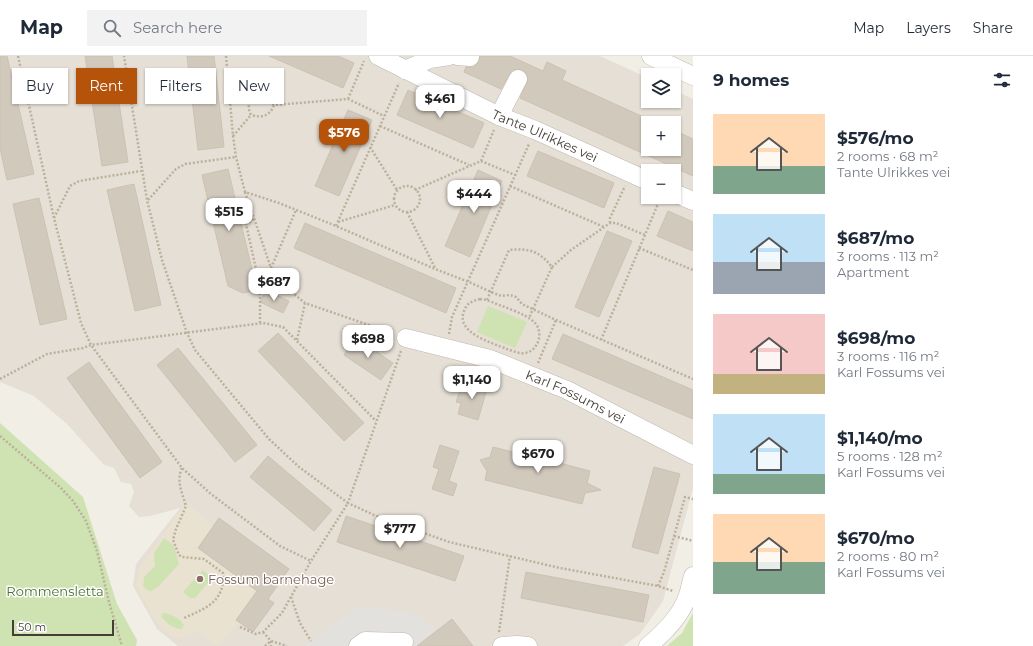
<!DOCTYPE html>
<html lang="en">
<head>
<meta charset="utf-8">
<style>
  :root { --surface:#fff; --page:#f2f2f3; --text:#1f2937; --muted:#747a83; --line:#e0e1e3; --accent:#b45309 }
  body { margin:0; font-family:Montserrat,sans-serif; background:var(--page); color:var(--text); height:100vh; display:flex; flex-direction:column; font-size:15px; white-space:nowrap }
  * { box-sizing:border-box; margin:0 }
  p { font-size:13px; color:var(--muted) }
  .icon { flex:none; width:22px; height:22px; fill:none; stroke:currentColor; stroke-width:2; stroke-linecap:round; stroke-linejoin:round }
  .map { position:relative; flex:1; overflow:hidden }
  .sheet { display:flex; flex-direction:column; background:var(--surface); width:340px }
  .sheet>* { flex:none }
  .top-card { position:absolute; left:12px; top:12px; width:380px; height:36px; display:flex; gap:8px }
  .tools { position:absolute; left:641px; top:12px; display:grid; gap:8px }
  .tools a { display:grid; place-items:center; width:40px; height:40px; border-radius:0px; background:var(--surface); box-shadow:0 1px 3px #0004; font-size:20px }
  .scale { position:absolute; left:12px; bottom:10px; width:102px; box-sizing:border-box; padding-left:4px; border:2px solid #443e36; border-top:0; font-size:11px; line-height:14px; white-space:nowrap; color:#443e36; -webkit-text-stroke:3px #fff; paint-order:stroke }
  .price { position:absolute; translate:-50% -34px; padding:0 9px; border-radius:8px; background:#fff; color:#222; font-size:13px; line-height:26px; filter:drop-shadow(0 1px 2px #0008) }
  .price::after { content:''; position:absolute; left:50%; top:24px; width:12px; height:9px; margin-left:-6px; background:inherit; clip-path:polygon(0 0,100% 0,50% 100%) }
  .price.selected { background:var(--accent); color:#fff }
  ul { padding:0; list-style:none }
  li { display:flex; align-items:center; gap:12px; height:100px; padding:0 20px }
  li span { display:grid; place-items:center; flex:none; width:112px; height:80px; border-radius:0px; color:#555 }
  li>.icon { margin-inline-start:auto }
  span .icon { width:48px; height:48px; fill:#fffc; stroke-width:1 }
  li b { font-size:17px }
  h2 { display:flex; justify-content:space-between; align-items:center; height:48px; padding:0 20px; font-size:17px }
  .chip { padding:0 14px; border-radius:0px; background:var(--surface); box-shadow:0 1px 3px #0004; font-size:14px; line-height:36px }
  .chip.selected { background:var(--accent); color:#fff }
  header { display:flex; align-items:center; gap:24px; box-sizing:border-box; height:56px; padding:0 20px; background:var(--surface); border-bottom:1px solid var(--line) }
  header strong { font-size:19px }
  nav { display:flex; gap:22px; margin-inline-start:auto; font-size:14px }
  .search { width:280px; height:36px; background:var(--page); display:flex; align-items:center; gap:10px; box-sizing:border-box; padding:0 14px; border-radius:0px; color:var(--muted); font-size:15px }
  main { display:flex; flex:1; min-height:0 }
  .map>svg:first-child { display:block }
  .residential { fill:#e5dfd5; fill-rule:evenodd }
  .education { fill:#e9e2d1 }
  .green { fill:#cee2b2 }
  .parking { fill:#e3e1de }
  .building { fill:#d2c9bd; stroke:#ccc1b1 }
  .lines { fill:none; stroke-linecap:round; stroke-linejoin:round }
  .minor-casing { stroke:#bfb8ad; stroke-width:19 }
  .path { stroke:#bcb09c; stroke-width:2.5; stroke-dasharray:2 2; stroke-linecap:butt }
  .minor { stroke:#fff; stroke-width:18 }
  .education-dot { fill:#8d6e63; stroke:#fff; stroke-width:1.5 }
  .labels { text-anchor:middle; dominant-baseline:central; stroke-width:3; stroke-linejoin:round; paint-order:stroke }
  .street-label { font-size:13px; fill:#443e36; stroke:#fff }
  .education-label { font-size:13px; fill:#785e54; stroke:#fff; text-anchor:start }
  .park-label { font-size:13px; fill:#49702f; stroke:#fff }
</style>
</head>
<body>
<header>
<strong>Map</strong>
<div class="search"><svg class="icon" aria-label="search" viewBox="0 0 24 24"><circle cx="10" cy="10" r="6"/><path d="M15 15l6 6"/></svg>Search here</div>
<nav><a>Map</a><a>Layers</a><a>Share</a></nav>
</header>
<main>
<div class="map">
<svg width="693" height="590" viewBox="0 0 693 590">
  <rect width="100%" height="100%" fill="#f1eee6"/>
  <!-- residential -->
  <path class="residential" d="M0,0h600l48,22v23h26v-11l19,9v389l-30,113 -23,33 -17,12h-445l-21,-17 -24,-43 3,-22 44,-56 -30,8 -11,1 -10,-11 5,-14 -3,-8 -10,-2 -7,-14 -10,-3 -37,-41 -33,-28 -34,-14zM648,67h26v26h-26zM648,115h26v26h-26z"/>
  <!-- education -->
  <path class="education" d="M189,449l37,33 48,50 -32,38 -4,-4 -20,24 -19,-15 -17,7 -11,-2 -11,-9 -24,-41 4,-19 43,-60z"/>
  <!-- green -->
  <path class="green" d="M488,250l39,16 -12,26 -38,-16z
    M0,367l83,74 34,107 20,36 -1,6h-136z
    M164,482l10,8 5,18 -21,23 -7,4 -4,-1 -4,-4 1,-9 11,-11 -1,-13z
    M203,514l9,8 -17,20h-5l-7,-6z
    M163,557c8,1 17,5 21,12l-3,4c-9,-1 -15,-6 -20,-13z
    M693,557v33h-26l15,-13z"/>
  <!-- parking -->
  <path class="parking" d="M358,551l25,1 32,7 11,6 10,10 -20,15h-112z"/>
  <!-- building -->
  <path class="building" d="M0,0h7l27,118 -27,6 -7,-32z
    M85,0h27l16,106 -26,4z
    M187,0h27l10,91 -26,3z
    M269,0h69l16,7 -11,25z
    M480,0h30l33,15 4,-9 19,9 -4,9 86,39v30h26v-19l19,9v37l-173,-78 8,-19 -1,-5 -5,-4 -5,-1 -5,1 -11,19 -37,-17 2,-5h8l4,-4z
    M408,34l76,33 -11,25 -76,-33z
    M348,54l24,10 -33,76 -24,-10z
    M538,95l76,32 -10,25 -77,-32z
    M228,113l29,121 -14,3 -15,-7 -26,-111z
    M478,114l24,11 -32,76 -25,-11z
    M134,128l27,121 -26,6 -28,-121z
    M39,142l28,121 -27,6 -27,-121z
    M668,155l25,11v29l-36,-15z
    M305,167l151,65 -10,25 -152,-65z
    M607,175l25,10 -33,76 -24,-10z
    M266,234l23,11 -6,12 -23,-11z
    M278,277l86,90 -20,18 -86,-90z
    M563,278l130,56v29l-141,-60z
    M355,281l38,26 -12,17 -37,-25z
    M178,292l79,97 -22,17 -78,-97z
    M89,306l73,100 -22,16 -73,-100z
    M468,324l20,5 -10,35 -20,-6 3,-11 -5,-1 4,-12 4,1z
    M533,386l22,6 -3,13 38,10 -3,12 14,7 -16,3 -3,11 -97,-24 2,-9 -7,-11 10,-3 3,-10 36,9z
    M440,389l19,6 -10,30 8,3 -4,12 -21,-7 7,-20 -6,-2z
    M268,400l64,54 -18,21 -64,-54z
    M654,411l26,7 -22,80 -26,-7z
    M346,460l118,40 -9,25 -118,-39z
    M219,462l70,51 -21,30 6,4 -21,29 -17,-12 21,-29 -59,-43z
    M526,516l123,23 -6,27 -122,-24z
    M452,563l21,27h-56z"/>
  <g class="lines">
    <defs>
      <g id="minor">
        <path id="s1" d="M378,0l121,60 36,14 113,51"/>
        <path d="M457,0l13,1"/>
        <path d="M651,0l42,20"/>
        <path d="M405,14l25,-11 19,-3"/>
        <path d="M499,60l19,-37"/>
        <path d="M674,137l19,8"/>
        <path id="s2" d="M406,282l84,21 77,31 126,65"/>
        <path d="M358,590l7,-5 39,1"/>
        <path d="M502,590l15,-1 11,1"/>
        <path d="M648,590c16,-13 34,-32 40,-51 2,-6 3,-13 5,-19"/>
      </g>
    </defs>
    <!-- minor casing -->
    <use href="#minor" class="minor-casing"/>
    <!-- path -->
    <path class="path" d="M18,0l36,162 27,105 10,22 91,123 29,26 69,52 31,15 37,-58 -49,-36 -30,-28 -74,-89 -8,-17 -25,-73 -15,-60 -23,-144
      M226,0l7,80 3,21 9,35 34,11 57,23 99,43 34,13 22,10 10,4 9,-1 6,2 6,7 34,16 137,59
      M229,27l45,22 74,-6 36,17
      M253,38c-4,8 -6,13 -2,21 11,3 19,1 23,-10
      M348,43l16,-38
      M380,70l89,39
      M233,80l18,-21
      M370,91l27,43
      M481,105l13,-31
      M510,130l94,41
      M394 143a13 13 0 1 1 26 0a13 13 0 1 1-26 0Z
      M415,134l66,-29 34,14
      M245,136l26,76 6,10 12,12 16,13 87,30
      M148,144l28,-31 9,-5 51,-7
      M407,156l28,56
      M54,162l16,-32 9,-5 62,-10
      M254,163l-8,5 14,63v36
      M338,166l57,-17
      M610,167v-5l15,-32
      M336,170l63,-143
      M639,192l54,22
      M552,211l19,-17 39,-27h6l29,12
      M271,212l25,-58
      M260,231l16,-11
      M480,243l7,1c13,6 38,13 47,22 10,9 5,29 -9,31 -6,1 -12,-2 -18,-4 -14,-6 -52,-16 -43,-38 3,-8 8,-10 16,-12z
      M487,244l22,-50c21,-2 30,1 43,17l-23,51
      M449,278l3,-17 77,-173
      M297,284l8,-37
      M601,284l59,-141
      M401,295l-53,152 26,12 75,27 111,26 98,18 15,5
      M538,307l18,-43
      M0,323l47,-25 36,-6 8,-3 172,-22 20,4 93,94
      M0,380l61,52 12,13 13,20 11,30 12,51 13,44
      M182,412c-6,13 0,24 4,38l-10,23 -3,11 6,15 3,2 22,2 19,14c2,29 -17,35 -39,45
      M674,480l19,5
      M658,530l6,-14 21,-75 8,2
      M291,541l9,26 11,18
      M240,571l16,7 7,-2 19,-19 29,-52
      M263,576l8,9v5
      M499,576l11,-76
      M265,590l6,-5 16,5"/>
    <!-- minor -->
    <use href="#minor" class="minor"/>
  </g>
  <!-- markers -->
  <circle class="education-dot" cx="200" cy="523" r="4"/>
  <g class="labels">
    <!-- street labels -->
    <g class="street-label">
      <text stroke="none"><textPath href="#s1" startOffset="185">Tante Ulrikkes vei</textPath></text>
      <text stroke="none"><textPath href="#s2" startOffset="180">Karl Fossums vei</textPath></text>
    </g>
    <!-- education labels -->
    <g class="education-label">
      <text x="208" y="523">Fossum barnehage</text>
    </g>
    <!-- park labels -->
    <g class="park-label">
      <text x="55" y="535">Rommensletta</text>
    </g>
  </g>
</svg>
<div class="tools">
<a><svg class="icon" aria-label="layers" viewBox="0 0 24 24"><path d="M12 4l9 5-9 5-9-5zM3 14l9 5 9-5"/></svg></a>
<a>+</a>
<a>−</a>
</div>
<div class="scale">50 m</div>
<b class="price" style="left:440px;top:63px">$461</b>
<b class="price selected" style="left:344px;top:97px">$576</b>
<b class="price" style="left:474px;top:158px">$444</b>
<b class="price" style="left:229px;top:176px">$515</b>
<b class="price" style="left:274px;top:246px">$687</b>
<b class="price" style="left:368px;top:303px">$698</b>
<b class="price" style="left:472px;top:344px">$1,140</b>
<b class="price" style="left:538px;top:418px">$670</b>
<b class="price" style="left:400px;top:493px">$777</b>
<div class="top-card">
<a class="chip">Buy</a>
<a class="chip selected">Rent</a>
<a class="chip">Filters</a>
<a class="chip">New</a>
</div>
</div>
<section class="sheet">
<h2>9 homes<svg class="icon" aria-label="filters" viewBox="0 0 24 24"><path d="M4 7h16M4 17h16"/><circle cx="9" cy="7" r="2"/><circle cx="15" cy="17" r="2"/></svg></h2>
<ul>
<li><span style="background:linear-gradient(#ffd9b3 65%,#7fa58c 0)"><svg class="icon" aria-label="home" viewBox="0 0 24 24"><path d="M3 11l9-7 9 7M6 9v11h12V9"/></svg></span><div><b>$576/mo</b><p>2 rooms · 68 m²</p><p>Tante Ulrikkes vei</p></div></li>
<li><span style="background:linear-gradient(#bfe0f5 60%,#9aa5b1 0)"><svg class="icon" aria-label="home" viewBox="0 0 24 24"><path d="M3 11l9-7 9 7M6 9v11h12V9"/></svg></span><div><b>$687/mo</b><p>3 rooms · 113 m²</p><p>Apartment</p></div></li>
<li><span style="background:linear-gradient(#f6c9c9 75%,#c2b280 0)"><svg class="icon" aria-label="home" viewBox="0 0 24 24"><path d="M3 11l9-7 9 7M6 9v11h12V9"/></svg></span><div><b>$698/mo</b><p>3 rooms · 116 m²</p><p>Karl Fossums vei</p></div></li>
<li><span style="background:linear-gradient(#bfe0f5 75%,#7fa58c 0)"><svg class="icon" aria-label="home" viewBox="0 0 24 24"><path d="M3 11l9-7 9 7M6 9v11h12V9"/></svg></span><div><b>$1,140/mo</b><p>5 rooms · 128 m²</p><p>Karl Fossums vei</p></div></li>
<li><span style="background:linear-gradient(#ffd9b3 60%,#7fa58c 0)"><svg class="icon" aria-label="home" viewBox="0 0 24 24"><path d="M3 11l9-7 9 7M6 9v11h12V9"/></svg></span><div><b>$670/mo</b><p>2 rooms · 80 m²</p><p>Karl Fossums vei</p></div></li>
</ul>
</section>
</main>
</body>
</html>
